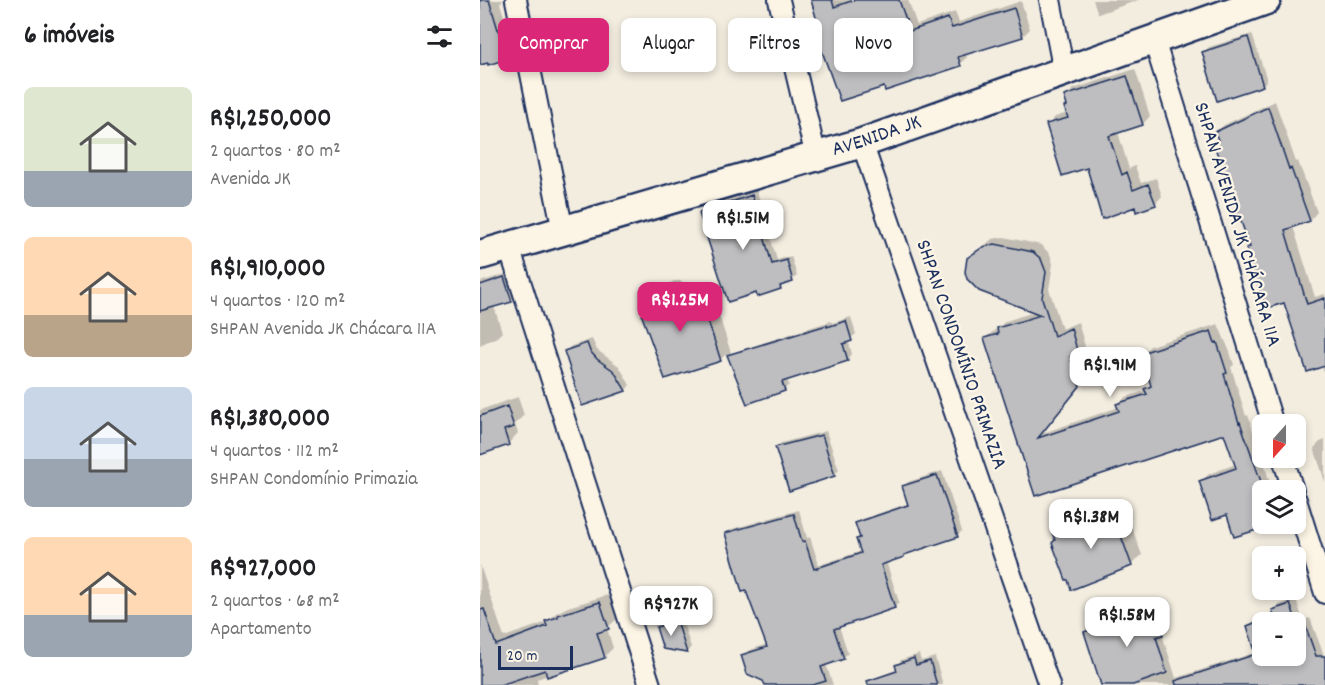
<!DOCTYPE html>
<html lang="pt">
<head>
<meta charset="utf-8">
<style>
  :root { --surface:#fff; --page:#f2f2f2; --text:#202124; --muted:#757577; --accent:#db2777 }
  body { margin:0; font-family:Dekko,sans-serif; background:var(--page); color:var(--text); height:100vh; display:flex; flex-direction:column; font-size:22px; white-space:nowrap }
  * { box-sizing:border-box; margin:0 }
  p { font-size:20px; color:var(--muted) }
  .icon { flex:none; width:33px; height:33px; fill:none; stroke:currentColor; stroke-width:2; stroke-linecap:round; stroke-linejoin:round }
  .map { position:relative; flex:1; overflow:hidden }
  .side { display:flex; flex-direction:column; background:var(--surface); width:480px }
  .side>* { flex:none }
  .banner { position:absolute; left:18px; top:18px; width:570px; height:54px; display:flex; gap:12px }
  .needle { width:39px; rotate:201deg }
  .buttons { position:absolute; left:772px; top:414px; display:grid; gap:12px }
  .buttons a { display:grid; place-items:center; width:54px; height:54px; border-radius:9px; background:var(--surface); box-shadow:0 3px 9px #0003; font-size:30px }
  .scale { position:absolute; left:18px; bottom:15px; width:75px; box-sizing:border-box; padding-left:6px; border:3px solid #1b2f5e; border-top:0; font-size:16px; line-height:21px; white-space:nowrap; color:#1b2f5e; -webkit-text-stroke:4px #fcf5e5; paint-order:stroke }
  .price { position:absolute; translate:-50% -51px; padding:0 14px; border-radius:12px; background:#fff; color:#222; font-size:20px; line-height:39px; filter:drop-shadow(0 2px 3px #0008) }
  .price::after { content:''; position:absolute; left:50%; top:36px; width:18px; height:14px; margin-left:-9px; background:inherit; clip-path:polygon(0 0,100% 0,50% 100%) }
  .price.selected { background:var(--accent); color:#fff }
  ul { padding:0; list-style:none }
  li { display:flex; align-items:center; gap:18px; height:150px; padding:0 24px }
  li span { display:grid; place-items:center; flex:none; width:168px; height:120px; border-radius:9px; color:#555 }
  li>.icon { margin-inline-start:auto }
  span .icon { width:72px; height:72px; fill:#fffc; stroke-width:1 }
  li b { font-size:26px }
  h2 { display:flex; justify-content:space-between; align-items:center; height:72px; padding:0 24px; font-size:26px }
  .chip { padding:0 21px; border-radius:9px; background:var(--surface); box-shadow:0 3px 9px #0003; font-size:21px; line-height:54px }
  .chip.selected { background:var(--accent); color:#fff }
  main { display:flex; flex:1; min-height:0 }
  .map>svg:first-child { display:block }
  .shadow { fill:#0003; fill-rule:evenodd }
  .building { fill:#bebec0; stroke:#1b2f5e; stroke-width:1.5; fill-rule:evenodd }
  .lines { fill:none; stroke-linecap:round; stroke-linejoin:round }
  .street-casing { stroke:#1b2f5e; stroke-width:24 }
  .secondary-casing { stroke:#1b2f5e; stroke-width:33 }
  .street { stroke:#fcf5e5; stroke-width:20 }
  .secondary { stroke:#fcf5e5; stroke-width:28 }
  .labels { text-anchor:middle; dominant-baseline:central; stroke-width:4.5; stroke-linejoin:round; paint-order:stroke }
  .street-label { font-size:21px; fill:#1b2f5e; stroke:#fcf5e5 }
</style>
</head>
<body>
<main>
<section class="side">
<h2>6 imóveis<svg class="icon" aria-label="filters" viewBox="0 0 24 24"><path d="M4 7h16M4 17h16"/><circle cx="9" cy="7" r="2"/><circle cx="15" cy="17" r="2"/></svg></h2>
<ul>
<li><span style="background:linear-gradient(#dfe7d0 70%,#9aa5b1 0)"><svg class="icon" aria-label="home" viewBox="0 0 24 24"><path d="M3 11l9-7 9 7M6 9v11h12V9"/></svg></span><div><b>R$1,250,000</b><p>2 quartos · 80 m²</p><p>Avenida JK</p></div></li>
<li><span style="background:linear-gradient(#ffd9b3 65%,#b9a48a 0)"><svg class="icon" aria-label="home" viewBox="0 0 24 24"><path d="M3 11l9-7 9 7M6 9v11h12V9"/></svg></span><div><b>R$1,910,000</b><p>4 quartos · 120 m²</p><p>SHPAN Avenida JK Chácara 11A</p></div></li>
<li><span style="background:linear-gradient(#c9d6e8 60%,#9aa5b1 0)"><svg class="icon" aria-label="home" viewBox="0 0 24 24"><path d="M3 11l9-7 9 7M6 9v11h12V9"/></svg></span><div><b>R$1,380,000</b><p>4 quartos · 112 m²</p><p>SHPAN Condomínio Primazia</p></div></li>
<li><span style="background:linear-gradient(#ffd9b3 65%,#9aa5b1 0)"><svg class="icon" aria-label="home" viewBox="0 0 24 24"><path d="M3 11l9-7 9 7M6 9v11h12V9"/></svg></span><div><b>R$927,000</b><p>2 quartos · 68 m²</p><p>Apartamento</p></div></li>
</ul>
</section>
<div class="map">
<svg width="845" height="685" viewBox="0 0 845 685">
  <rect width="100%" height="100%" fill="#f3ede0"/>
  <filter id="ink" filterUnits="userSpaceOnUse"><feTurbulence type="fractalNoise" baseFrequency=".0167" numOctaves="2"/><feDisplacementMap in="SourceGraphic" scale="12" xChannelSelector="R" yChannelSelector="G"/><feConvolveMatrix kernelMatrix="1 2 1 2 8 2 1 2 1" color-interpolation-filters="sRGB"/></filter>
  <g filter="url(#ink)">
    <!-- shadow -->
    <path class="shadow" d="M0,0h24l-4,3 14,46 -8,8 -26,8z
      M332,0h96l9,25 38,-13 4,10 62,-21 9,28 -7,7 -57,17 1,4 -7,7 -75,22 -69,-57 4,-4z
      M613,0h46l-41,14z
      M772,34l15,46 -4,5 -59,-33 5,-5z
      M655,69l15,47 -7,8 -25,8 11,37 6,-3 6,17 15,-5 6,18 -7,8 -19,2 -48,-40 -40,-41 7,-8 13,-4 1,-8 -3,-8 7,-8z
      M795,101l21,61 2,-1 19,51 -7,8 -17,6 22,71 10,-3v82l-3,-10 -37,-65 -37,-53 3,-3 -37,-102 5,-4 -3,-7 8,-7z
      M277,191l20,69 14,-4 6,20 -17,12 -80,-75 5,-5z
      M524,237l37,8 9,9 3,10 -4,25 13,40 16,-7 7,24 -6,6 8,25 -44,56 76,-26 -1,-3 8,-7 21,-7 5,-7 -10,-29 8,-8 68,-22 12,28 4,13 -3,2 15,49 2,-1 13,42 1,-1 10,34h-8l-10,-35 -3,1 12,41v27h9l-37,12 -7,-23 -27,-32 8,-7 27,-10 -11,-32 -189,63 -51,-157 21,-17 31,-10 -68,-52 23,-20z
      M29,273l7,23 -5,4 -17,6 8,26 -5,5 -17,8v-63z
      M194,281h6l17,7 12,-4 22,69 100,-32 1,2 19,-6 5,17 -8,6 4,14 -4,5 -61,20 2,6 -5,4 -37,13 -20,-49 -7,7 -69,-61 11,-11z
      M112,339l5,11 22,16 11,19 -4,5 -43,14 -17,-53 5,-5z
      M38,397l6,18 -9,9 3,9 -10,11 -28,9v-43z
      M346,431l13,39 -5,5 -57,-28 4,-4z
      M845,440v42l-11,-34 6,-6z
      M462,471l20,60 -5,5 -71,25 13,41 -4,5 -56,19 9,27 -5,5 -17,6 7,21h-67l-23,-30 5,-4 19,-7 -40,-110 5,-5 67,-19 8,28 3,-1 9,28 43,-14 -4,-12 3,-3 -4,-12 5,-5 47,-16 -5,-16 4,-5z
      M642,501l20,54 -11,10 -78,-32 11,-10z
      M0,565l24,72 43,-15 9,-9 12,-6 40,-12 9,24 -10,9 6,20 -8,8 -68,23 1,6h-58z
      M816,599l7,21 7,-2 15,40v27h-222l-18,-53 6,-5 15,-6 -1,-4 5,-5 23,-8 3,8 24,-9 8,25 -6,6 14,44 81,-26 -9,-25 6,-6 21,-8 -1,-3 5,-5zM783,622h33v34h-33z
      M201,617l10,30 -4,5 -23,-5 -6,-19 5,-5z
      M439,654l2,7 14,-4 8,28h-64l-1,-5 5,-5 15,-6 -1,-4 4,-5z"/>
    <!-- building -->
    <path class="building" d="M0,0h9l18,59 -19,6v-2l-8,2z
      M331,0h21l2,7 20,-7h45l11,31 38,-13 4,10 62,-20 9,29 -65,20 3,9 -76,25 -1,-4 -44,14 -26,-72 5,-1z
      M768,37l15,49 -46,15 -15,-49z
      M647,76l16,49 -34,11 13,39 5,-3 6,18 15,-6 8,21 -20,7 -1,-5 -33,12 -15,-51 -25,8 -16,-52 22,-6 -4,-11 3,-1 -3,-10z
      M788,107l21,62 2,-1 19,53 -25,9 22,74 18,-6v68l-18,6 -23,-69 -17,5 -5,-10 -16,-50 4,-1 -37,-105 5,-2 -3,-8z
      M272,195l20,69 15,-4 6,22 -13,4 1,3 -24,8 -1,-4 -28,9 -29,-89z
      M515,244l38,8 8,7 5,13 -4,26 12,38 17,-8 7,26 -8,3 10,29 -42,52 81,-27 -3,-7 31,-10 -3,-5 7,-3 -10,-33 70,-22 4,12 2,-1 10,31 -3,1 15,49 1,-1 24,68h-2l1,34 10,1 -39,12 -7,-22 -15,5 -13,-39 37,-13 -12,-34 -189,62 -51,-158 14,-4 -1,-6 44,-13 -62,-24 -12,-12 -2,-7 2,-14 16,-11z
      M24,277l8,25 -32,9v-26z
      M182,291h7l17,6 13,-4 22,68 -56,18 -23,-63 8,-18z
      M366,321l6,20 -9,3 5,17 -66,21 3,9 -38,13 -20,-49 100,-30v2z
      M107,343l3,8 7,8 17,12 12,20 -44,15 -18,-55z
      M27,406l7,21 -10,3 5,15 -29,10v-39z
      M342,435l13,41 -46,15 -14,-44z
      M457,475l21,62 -54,18v2l-23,8 14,43 -61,21 10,30 -23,8 5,14 -13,4h-48l-2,-4 -16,-7 -6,-19 26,-8 -21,-56 -4,1 -17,-59 69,-19 8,28 3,-1 9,28 47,-16 -5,-14 4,-1 -5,-15 53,-18 -6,-19z
      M632,511l20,55 -61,24 -3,-10h-2l-14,-37 3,-3 -3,-7z
      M120,602l9,27 -12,4 8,25 -58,19 -2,-7 -45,15h-20v-75l4,-1 12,36 51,-19 -2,-5 13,-4v-2z
      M810,604l8,20 6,-2 12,34h9v29h-149l-1,-4 81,-27 -9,-28 27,-11 -2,-5zM783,622h33v34h-33z
      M674,607l9,28 -7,2 11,36 -34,12h-32l-17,-53 21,-8 -2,-7 25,-9 2,8z
      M197,621l10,32 -24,-4 -7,-22z
      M434,658l2,7 14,-4 7,24h-69l-1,-4 30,-10 -2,-6z"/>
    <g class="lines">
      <defs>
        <path id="street" d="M36,0l47,231
          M299,0l37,157
          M570,0l14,72
          M674,40l119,384
          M382,143l187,542
          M29,247l141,438
          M803,458l10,32
          M816,500l29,93"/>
        <g id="secondary">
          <path id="s1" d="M0,255l382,-112 404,-143"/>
        </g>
      </defs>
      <!-- street casing -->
      <use href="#street" class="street-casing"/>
      <!-- secondary casing -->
      <use href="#secondary" class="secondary-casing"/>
      <!-- street -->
      <use href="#street" class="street"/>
      <!-- secondary -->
      <use href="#secondary" class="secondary"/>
    </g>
  </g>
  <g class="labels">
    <!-- street labels -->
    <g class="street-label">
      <text stroke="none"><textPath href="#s1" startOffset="414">AVENIDA JK</textPath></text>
      <text transform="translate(756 225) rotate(73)">SHPAN AVENIDA JK CHÁCARA 11A</text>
      <text transform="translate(480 355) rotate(71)">SHPAN CONDOMÍNIO PRIMAZIA</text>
    </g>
  </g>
</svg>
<div class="buttons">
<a><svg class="needle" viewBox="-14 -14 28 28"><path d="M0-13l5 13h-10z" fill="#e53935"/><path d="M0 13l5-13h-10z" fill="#757577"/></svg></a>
<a><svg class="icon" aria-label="layers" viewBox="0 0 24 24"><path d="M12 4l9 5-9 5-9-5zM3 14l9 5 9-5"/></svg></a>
<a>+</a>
<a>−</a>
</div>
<div class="scale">20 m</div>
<b class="price" style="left:263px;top:251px">R$1.51M</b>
<b class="price selected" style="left:200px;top:333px">R$1.25M</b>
<b class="price" style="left:630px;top:398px">R$1.91M</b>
<b class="price" style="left:611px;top:550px">R$1.38M</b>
<b class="price" style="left:191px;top:637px">R$927K</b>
<b class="price" style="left:647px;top:648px">R$1.58M</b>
<div class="banner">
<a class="chip selected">Comprar</a>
<a class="chip">Alugar</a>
<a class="chip">Filtros</a>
<a class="chip">Novo</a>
</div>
</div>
</main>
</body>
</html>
